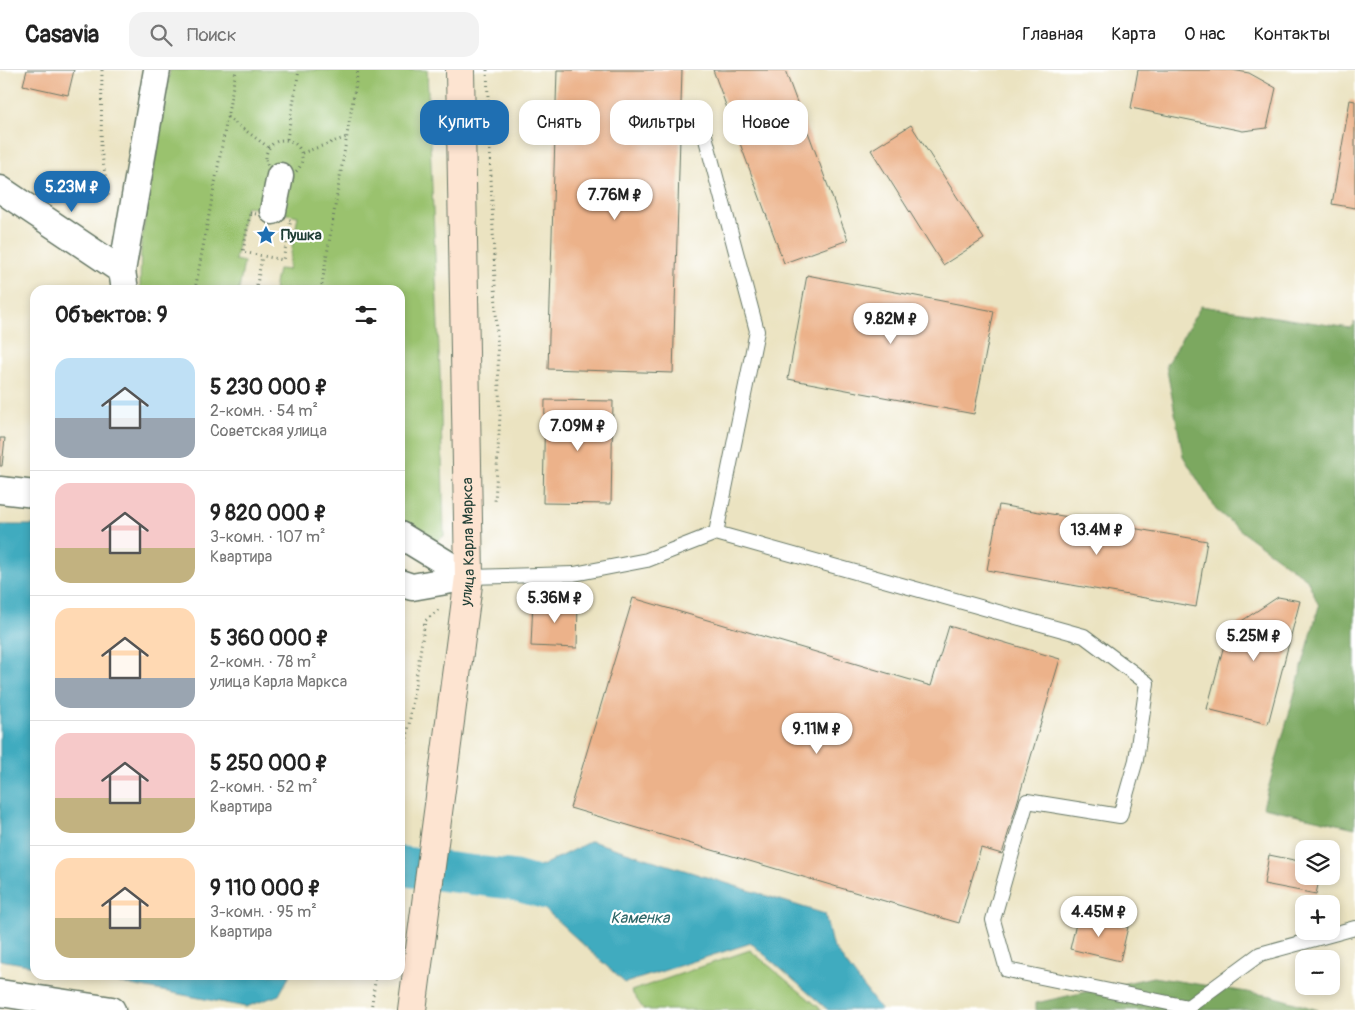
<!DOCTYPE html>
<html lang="ru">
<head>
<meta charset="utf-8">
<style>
  :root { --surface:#fff; --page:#f2f2f2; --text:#222; --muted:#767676; --line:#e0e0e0; --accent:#1f6fb2 }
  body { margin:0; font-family:Pangolin,sans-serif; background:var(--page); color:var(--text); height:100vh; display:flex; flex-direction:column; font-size:19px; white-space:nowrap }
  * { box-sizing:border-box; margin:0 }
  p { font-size:16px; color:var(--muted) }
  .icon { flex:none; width:28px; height:28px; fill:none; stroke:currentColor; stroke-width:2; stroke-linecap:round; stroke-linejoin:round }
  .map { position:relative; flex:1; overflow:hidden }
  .details { position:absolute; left:30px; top:215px; width:375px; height:695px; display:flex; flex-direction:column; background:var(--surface); border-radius:15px; box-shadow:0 2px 8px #0003 }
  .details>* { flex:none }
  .top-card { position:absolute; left:420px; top:30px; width:475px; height:45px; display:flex; gap:10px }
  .buttons { position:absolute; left:1295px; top:770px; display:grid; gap:10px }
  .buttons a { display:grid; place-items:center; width:45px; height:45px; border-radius:10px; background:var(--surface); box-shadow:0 2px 8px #0003; font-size:25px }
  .price { position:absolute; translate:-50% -42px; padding:0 11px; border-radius:18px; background:#fff; color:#222; font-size:16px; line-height:32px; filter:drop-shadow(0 1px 2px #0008) }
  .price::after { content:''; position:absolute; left:50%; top:30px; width:15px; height:11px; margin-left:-8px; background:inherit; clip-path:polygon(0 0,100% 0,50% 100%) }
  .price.on { background:var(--accent); color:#fff }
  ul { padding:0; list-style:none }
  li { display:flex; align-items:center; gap:15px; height:125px; padding:0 25px }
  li+li { border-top:1px solid var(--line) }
  li span { display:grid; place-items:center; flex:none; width:140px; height:100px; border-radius:15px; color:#555 }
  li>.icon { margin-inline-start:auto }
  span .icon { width:60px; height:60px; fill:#fffc; stroke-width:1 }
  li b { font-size:21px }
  h2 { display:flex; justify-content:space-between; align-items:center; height:60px; padding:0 25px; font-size:21px }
  .tag { padding:0 18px; border-radius:15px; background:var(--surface); box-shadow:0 2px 8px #0003; font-size:18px; line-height:45px }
  .tag.on { background:var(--accent); color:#fff }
  header { display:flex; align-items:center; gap:30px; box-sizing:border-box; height:70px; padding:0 25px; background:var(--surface); border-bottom:1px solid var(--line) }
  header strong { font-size:24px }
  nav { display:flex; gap:28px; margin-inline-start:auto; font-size:18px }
  .search { width:350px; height:45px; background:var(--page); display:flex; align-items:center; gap:12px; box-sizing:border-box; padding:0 18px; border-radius:15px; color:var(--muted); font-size:19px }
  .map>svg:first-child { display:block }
  .green { fill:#9ac26e; stroke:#5c8051 }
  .forest { fill:#7ba861; stroke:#4d724a }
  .water { fill:#40abbf; stroke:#30747a }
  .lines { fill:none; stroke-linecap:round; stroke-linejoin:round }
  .river { stroke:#40abbf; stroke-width:40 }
  .building { fill:#ecb28a }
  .lane-casing { stroke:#667765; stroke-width:16 }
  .street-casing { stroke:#667765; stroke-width:29 }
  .secondary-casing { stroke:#667765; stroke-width:30 }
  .path { stroke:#667765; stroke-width:3; stroke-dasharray:1 4; stroke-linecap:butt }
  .lane { stroke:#fff; stroke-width:14 }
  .street { stroke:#fff; stroke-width:26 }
  .secondary { stroke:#fde4d1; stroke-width:28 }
  .labels { text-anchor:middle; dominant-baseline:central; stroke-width:4.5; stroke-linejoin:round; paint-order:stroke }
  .poi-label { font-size:15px; font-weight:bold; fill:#1f3d34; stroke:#fff; text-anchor:start }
  .street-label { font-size:15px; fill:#1f3d34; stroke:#fff }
  .water-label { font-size:16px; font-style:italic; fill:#2b6465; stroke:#fff }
</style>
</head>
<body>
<header>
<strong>Casavia</strong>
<div class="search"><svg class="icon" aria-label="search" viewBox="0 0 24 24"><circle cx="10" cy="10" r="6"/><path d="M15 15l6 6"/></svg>Поиск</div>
<nav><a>Главная</a><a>Карта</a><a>О нас</a><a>Контакты</a></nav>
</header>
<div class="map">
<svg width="1355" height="940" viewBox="0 0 1355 940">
  <rect width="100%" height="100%" fill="#fff"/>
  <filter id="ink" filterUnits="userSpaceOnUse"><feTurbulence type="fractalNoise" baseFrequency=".02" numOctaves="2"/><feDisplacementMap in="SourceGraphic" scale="10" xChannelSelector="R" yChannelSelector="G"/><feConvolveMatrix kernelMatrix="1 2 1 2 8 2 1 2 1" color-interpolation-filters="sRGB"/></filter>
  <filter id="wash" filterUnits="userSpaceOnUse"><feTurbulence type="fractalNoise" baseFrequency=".0096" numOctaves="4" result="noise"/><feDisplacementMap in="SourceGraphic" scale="20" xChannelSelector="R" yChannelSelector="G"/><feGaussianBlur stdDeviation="1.12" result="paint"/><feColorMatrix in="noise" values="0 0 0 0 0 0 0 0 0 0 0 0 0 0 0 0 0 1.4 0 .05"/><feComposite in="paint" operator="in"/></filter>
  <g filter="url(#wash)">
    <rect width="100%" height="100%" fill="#ebe3c1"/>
    <!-- green -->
    <path class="green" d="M170,0h257l13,303 4,163 -11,7 -13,-2 -20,-21v-230h-126l4,-21 10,1 10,-54 -52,-10 -11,54 9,2 -5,28h-99l1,-47z
      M750,880l72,60h-178l-13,-19z"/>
    <!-- forest -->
    <path class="forest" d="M1201,236l149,22 5,-6v506l-92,-21 56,-201 -12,-27 -58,-42 -33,-27 -33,-54 -17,-91z
      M1153,907l119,19 46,14h-282v-7z"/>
    <!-- water -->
    <path class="water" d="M0,455h35v441l-35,-6z
      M591,771l234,73 7,31 49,65h-53l-77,-67 -126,40 -112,-103z
      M79,905h211l-11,20 -33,12z"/>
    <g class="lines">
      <!-- river -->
      <path class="river" d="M400,796l113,14 53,15"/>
    </g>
    <g id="blocks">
      <!-- building -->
      <path class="building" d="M27,0h47l-6,25 -45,-10z
        M557,0h125l-9,303 -125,-4z
        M713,0h72l63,170 -64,23z
        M1138,0h94l17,3 27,15 -9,40 -24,3 -112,-23z
        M1350,30l5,1v107l-23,-4z
        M911,55l73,114 -41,26 -72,-115z
        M807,205l187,36 -20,103 -186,-35z
        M545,330l68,1 -2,103 -68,-1z
        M0,368h5l-3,28h-2z
        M999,435l208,36 -11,66 -209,-37z
        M1278,527l22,4 -32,123 -61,-15 21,-79z
        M633,528l298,88 18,-60 111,33 -58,195 -21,-6 -22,75 -389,-115z
        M533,530l45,1 -1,47 -46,-2z
        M1269,785l35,7v14h16l-4,18 -52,-10z
        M1078,845l50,12 -8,34 -50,-12z"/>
    </g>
  </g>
  <g filter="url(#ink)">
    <use href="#blocks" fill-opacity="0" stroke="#667765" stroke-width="1"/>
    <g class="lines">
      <defs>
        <path id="lane" d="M699,43l58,218 -41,202
          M469,507l105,-3 73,-14 69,-27 368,103 63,47 -11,77 -16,56 -93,-15 -34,119 14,50 181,37 72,-53 95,-26"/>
        <path id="street" d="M0,119l122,82
          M273,141l7,-35
          M125,220l-3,-19 35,-201
          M0,420l35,4
          M400,465l69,42
          M400,513l12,4 57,-10
          M0,923l112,17"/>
        <g id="secondary">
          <path id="s1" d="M412,940l57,-433 -9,-507"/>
        </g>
      </defs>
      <!-- lane casing -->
      <use href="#lane" class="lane-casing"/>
      <!-- street casing -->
      <use href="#street" class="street-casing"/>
      <!-- secondary casing -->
      <use href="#secondary" class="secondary-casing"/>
      <!-- path -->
      <path class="path" d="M102,0l-1,79 8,50
        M487,0l13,346 -5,86
        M227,47l41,30
        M287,69l12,-69
        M266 88a18 18 0 1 1 36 0a18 18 0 1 1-36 0Z
        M302,83l45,-16
        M250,143l41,7 -8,40 -40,-8z
        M195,220l41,-220
        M256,220l6,-34
        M321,220l37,-220
        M400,713l25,-162 14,-12
        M371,940l5,-35"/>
      <!-- lane -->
      <use href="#lane" class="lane"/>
      <!-- street -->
      <use href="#street" class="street"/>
      <!-- secondary -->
      <use href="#secondary" class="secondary"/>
    </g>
  </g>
  <!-- icons -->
  <defs>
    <symbol id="sight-bare" viewBox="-9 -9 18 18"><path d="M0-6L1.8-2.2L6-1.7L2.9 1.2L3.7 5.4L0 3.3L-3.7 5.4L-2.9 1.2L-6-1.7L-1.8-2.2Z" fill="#1f6fb2" stroke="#fff" stroke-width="2.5" paint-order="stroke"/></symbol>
  </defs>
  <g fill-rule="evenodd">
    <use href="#sight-bare" x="252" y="151" width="28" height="28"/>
  </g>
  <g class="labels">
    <!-- poi labels -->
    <g class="poi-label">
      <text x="281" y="165">Пушка</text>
    </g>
    <!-- street labels -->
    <g class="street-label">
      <text stroke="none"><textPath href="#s1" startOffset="472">улица Карла Маркса</textPath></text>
    </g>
    <!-- water labels -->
    <g class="water-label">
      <text x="640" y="848">Каменка</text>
    </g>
  </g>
</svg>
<div class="buttons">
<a><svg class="icon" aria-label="layers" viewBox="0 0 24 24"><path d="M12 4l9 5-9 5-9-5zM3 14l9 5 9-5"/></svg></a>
<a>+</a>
<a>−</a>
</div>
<b class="price on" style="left:72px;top:143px">5.23M ₽</b>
<b class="price" style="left:615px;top:151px">7.76M ₽</b>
<b class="price" style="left:891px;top:275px">9.82M ₽</b>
<b class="price" style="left:578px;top:382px">7.09M ₽</b>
<b class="price" style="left:1097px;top:486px">13.4M ₽</b>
<b class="price" style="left:555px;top:554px">5.36M ₽</b>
<b class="price" style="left:1254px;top:592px">5.25M ₽</b>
<b class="price" style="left:817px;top:685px">9.11M ₽</b>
<b class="price" style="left:1099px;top:868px">4.45M ₽</b>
<div class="top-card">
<a class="tag on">Купить</a>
<a class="tag">Снять</a>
<a class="tag">Фильтры</a>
<a class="tag">Новое</a>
</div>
<section class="details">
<h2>Объектов: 9<svg class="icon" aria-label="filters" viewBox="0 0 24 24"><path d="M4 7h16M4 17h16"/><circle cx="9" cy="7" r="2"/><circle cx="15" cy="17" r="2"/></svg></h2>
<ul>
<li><span style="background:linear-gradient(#bfe0f5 60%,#9aa5b1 0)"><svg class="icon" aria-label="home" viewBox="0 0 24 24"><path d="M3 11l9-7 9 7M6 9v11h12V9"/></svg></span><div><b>5 230 000 ₽</b><p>2-комн. · 54 m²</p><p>Советская улица</p></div></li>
<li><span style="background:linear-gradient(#f6c9c9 65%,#c2b280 0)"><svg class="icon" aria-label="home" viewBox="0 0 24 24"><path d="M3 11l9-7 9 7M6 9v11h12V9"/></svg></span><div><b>9 820 000 ₽</b><p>3-комн. · 107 m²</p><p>Квартира</p></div></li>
<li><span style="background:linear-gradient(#ffd9b3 70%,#9aa5b1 0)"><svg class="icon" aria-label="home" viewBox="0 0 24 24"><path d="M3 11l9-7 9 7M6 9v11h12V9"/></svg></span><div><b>5 360 000 ₽</b><p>2-комн. · 78 m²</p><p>улица Карла Маркса</p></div></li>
<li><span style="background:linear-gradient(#f6c9c9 65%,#c2b280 0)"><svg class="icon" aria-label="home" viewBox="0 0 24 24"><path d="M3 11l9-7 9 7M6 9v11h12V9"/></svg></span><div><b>5 250 000 ₽</b><p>2-комн. · 52 m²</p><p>Квартира</p></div></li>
<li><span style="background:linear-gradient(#ffd9b3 60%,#c2b280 0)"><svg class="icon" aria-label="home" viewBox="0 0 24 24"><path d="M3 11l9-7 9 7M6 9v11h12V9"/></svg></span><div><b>9 110 000 ₽</b><p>3-комн. · 95 m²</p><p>Квартира</p></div></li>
</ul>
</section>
</div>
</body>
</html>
